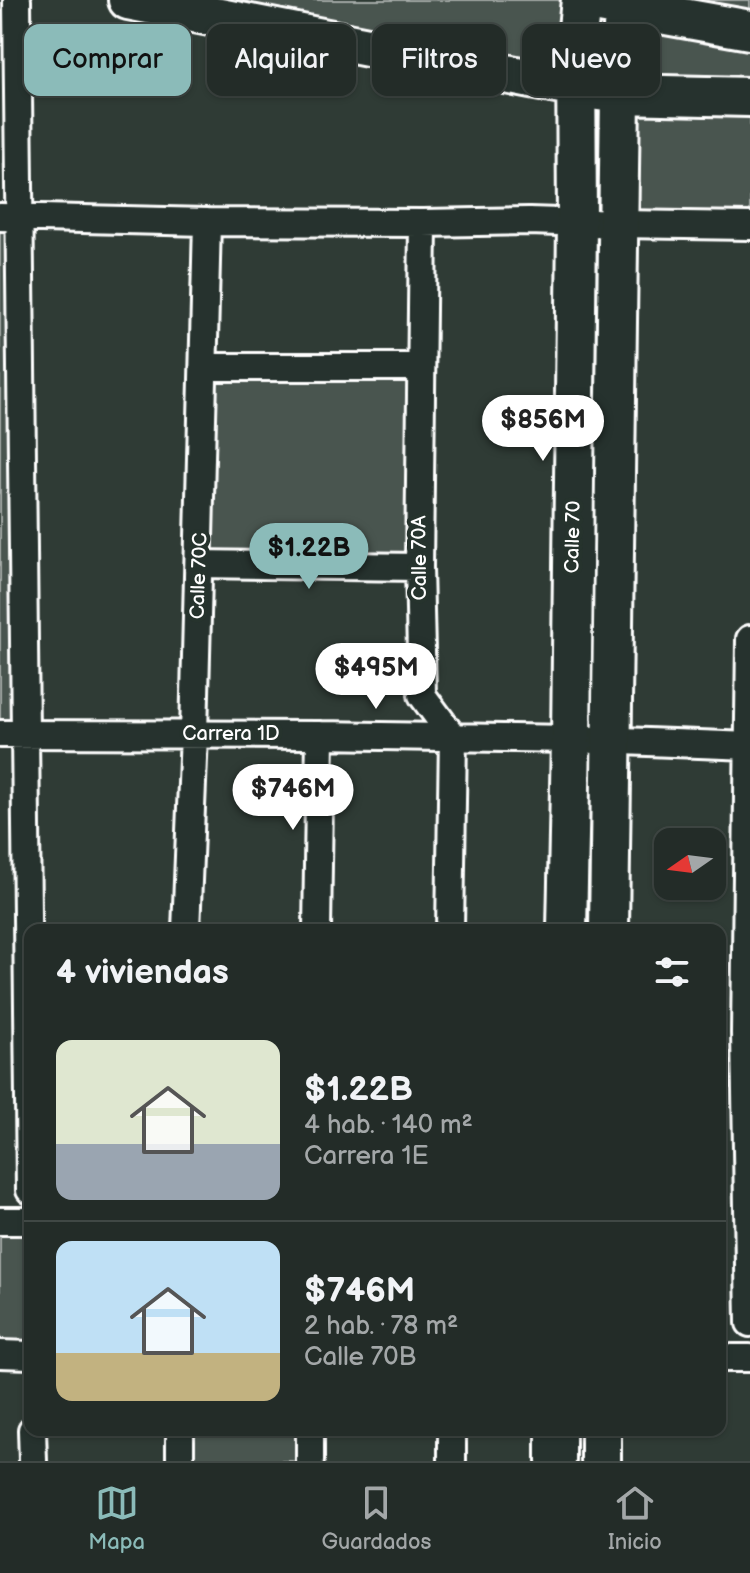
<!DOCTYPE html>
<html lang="es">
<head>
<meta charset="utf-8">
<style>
  :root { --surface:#232c28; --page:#2f3834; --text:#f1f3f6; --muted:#a3a7a8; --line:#404845; --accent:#8bbbb9 }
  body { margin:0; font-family:"Balsamiq Sans",sans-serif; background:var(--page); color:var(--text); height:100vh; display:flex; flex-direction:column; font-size:30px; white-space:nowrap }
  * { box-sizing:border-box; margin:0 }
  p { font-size:26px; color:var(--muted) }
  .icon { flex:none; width:44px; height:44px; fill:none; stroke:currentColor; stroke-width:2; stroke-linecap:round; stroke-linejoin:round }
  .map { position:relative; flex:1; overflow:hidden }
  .sheet { position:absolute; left:24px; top:924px; width:702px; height:512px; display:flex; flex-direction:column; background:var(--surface); border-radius:16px; box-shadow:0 2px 6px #0004,0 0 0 2px var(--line) }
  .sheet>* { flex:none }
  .hud { position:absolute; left:24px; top:24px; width:702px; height:72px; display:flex; gap:16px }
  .needle { width:52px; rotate:256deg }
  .controls { position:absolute; left:654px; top:828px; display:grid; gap:16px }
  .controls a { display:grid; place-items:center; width:72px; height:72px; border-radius:16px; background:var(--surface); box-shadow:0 2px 6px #0004,0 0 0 2px var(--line); font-size:40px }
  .price { position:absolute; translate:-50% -68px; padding:0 18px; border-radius:28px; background:#fff; color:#222; font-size:26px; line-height:52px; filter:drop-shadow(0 2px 4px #0008) }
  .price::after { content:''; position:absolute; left:50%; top:48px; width:24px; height:18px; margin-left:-12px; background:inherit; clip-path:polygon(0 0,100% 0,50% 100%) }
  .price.on { background:var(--accent); color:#111 }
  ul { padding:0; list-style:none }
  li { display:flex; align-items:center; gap:24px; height:200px; padding:0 32px }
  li+li { border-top:2px solid var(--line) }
  li span { display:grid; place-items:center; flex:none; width:224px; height:160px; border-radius:16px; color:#555 }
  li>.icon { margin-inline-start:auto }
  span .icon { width:96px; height:96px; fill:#fffc; stroke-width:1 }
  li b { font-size:34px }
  h2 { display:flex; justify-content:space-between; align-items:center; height:96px; padding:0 32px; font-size:34px }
  .pill { padding:0 28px; border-radius:16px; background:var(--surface); box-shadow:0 2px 6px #0004,0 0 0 2px var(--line); font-size:28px; line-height:72px }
  .pill.on { background:var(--accent); color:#111 }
  .dock { display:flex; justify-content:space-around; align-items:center; height:112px; border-top:2px solid var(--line); background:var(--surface); font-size:22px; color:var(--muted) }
  .dock a { display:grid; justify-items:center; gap:4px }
  .dock .on { color:var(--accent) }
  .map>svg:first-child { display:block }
  .park { fill:#4a544f; stroke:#a4aaa7; stroke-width:2 }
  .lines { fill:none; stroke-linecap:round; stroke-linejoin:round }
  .street-casing { stroke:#fff; stroke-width:32 }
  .secondary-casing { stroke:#fff; stroke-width:44 }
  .street { stroke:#26332d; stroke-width:26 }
  .secondary { stroke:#26332d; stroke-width:38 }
  .labels { text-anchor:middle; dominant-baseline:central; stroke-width:8; stroke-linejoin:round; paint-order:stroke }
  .street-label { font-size:20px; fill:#fff; stroke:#26332d }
</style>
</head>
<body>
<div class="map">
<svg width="750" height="1461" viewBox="0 0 750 1461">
  <rect width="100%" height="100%" fill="#2f3b35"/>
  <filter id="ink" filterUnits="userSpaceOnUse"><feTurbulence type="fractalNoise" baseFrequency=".0125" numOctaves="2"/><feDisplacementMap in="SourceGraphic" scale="16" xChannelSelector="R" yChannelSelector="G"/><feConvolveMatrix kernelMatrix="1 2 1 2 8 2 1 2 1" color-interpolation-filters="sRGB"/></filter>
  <g filter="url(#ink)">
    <!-- park -->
    <path class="park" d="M128,0h622v226l-131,-2 1,-130z
      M0,217h20l5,518 -25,-2z
      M204,367h217l-2,200 -220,-3z
      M0,1221h30v134l-30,-1z
      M180,1430h130v31h-130z"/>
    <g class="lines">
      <defs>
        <path id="street" d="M17,0l13,1190
          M0,217l207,5 216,1 106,-2 90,3 131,2
          M423,223l-4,344 3,128 31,42 -3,193
          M204,367h217
          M199,564l220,3
          M750,639l-5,394 5,290
          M0,734l320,1 251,4 179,7
          M186,930l8,-196 13,-512
          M317,930l3,-195
          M0,1221h30
          M0,1354l30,1
          M720,1358h30
          M32,1430l1,31
          M310,1430v31
          M180,1461v-31
          M452,1461v-31"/>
        <path id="secondary" d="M128,0l449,88 43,6 130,3
          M599,3l151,27
          M567,930l4,-191 6,-516 -1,-176 5,-47
          M609,930l11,-836 4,-87
          M556,1461v-31
          M601,1461v-31"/>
      </defs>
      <!-- street casing -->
      <use href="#street" class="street-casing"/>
      <!-- secondary casing -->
      <use href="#secondary" class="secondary-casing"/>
      <!-- street -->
      <use href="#street" class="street"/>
      <!-- secondary -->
      <use href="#secondary" class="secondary"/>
    </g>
  </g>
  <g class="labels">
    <!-- street labels -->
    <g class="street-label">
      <text transform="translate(573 537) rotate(-89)">Calle 70</text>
      <text transform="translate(420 558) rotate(-90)">Calle 70A</text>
      <text transform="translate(199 576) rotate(-88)">Calle 70C</text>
      <text x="231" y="734">Carrera 1D</text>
    </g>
  </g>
</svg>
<div class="controls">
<a><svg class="needle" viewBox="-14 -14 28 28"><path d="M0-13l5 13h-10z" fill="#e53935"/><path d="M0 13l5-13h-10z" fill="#a3a7a8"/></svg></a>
</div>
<b class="price" style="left:543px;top:463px">$856M</b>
<b class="price on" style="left:309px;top:591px">$1.22B</b>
<b class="price" style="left:376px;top:711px">$495M</b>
<b class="price" style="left:293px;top:832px">$746M</b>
<div class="hud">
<a class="pill on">Comprar</a>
<a class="pill">Alquilar</a>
<a class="pill">Filtros</a>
<a class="pill">Nuevo</a>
</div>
<section class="sheet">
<h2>4 viviendas<svg class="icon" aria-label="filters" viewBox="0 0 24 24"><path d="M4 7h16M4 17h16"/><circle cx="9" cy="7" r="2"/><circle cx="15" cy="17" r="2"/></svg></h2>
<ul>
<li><span style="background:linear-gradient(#dfe7d0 65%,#9aa5b1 0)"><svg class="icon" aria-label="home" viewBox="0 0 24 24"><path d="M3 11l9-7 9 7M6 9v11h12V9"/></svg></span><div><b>$1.22B</b><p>4 hab. · 140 m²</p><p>Carrera 1E</p></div></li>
<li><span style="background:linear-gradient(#bfe0f5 70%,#c2b280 0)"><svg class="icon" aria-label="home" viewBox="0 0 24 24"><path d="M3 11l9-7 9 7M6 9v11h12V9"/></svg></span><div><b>$746M</b><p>2 hab. · 78 m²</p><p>Calle 70B</p></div></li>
</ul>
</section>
</div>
<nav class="dock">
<a class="on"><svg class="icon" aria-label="map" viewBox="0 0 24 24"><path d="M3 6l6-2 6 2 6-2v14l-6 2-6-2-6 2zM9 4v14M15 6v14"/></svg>Mapa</a>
<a><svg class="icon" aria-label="saved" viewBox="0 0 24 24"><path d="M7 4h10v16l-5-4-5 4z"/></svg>Guardados</a>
<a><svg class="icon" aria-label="home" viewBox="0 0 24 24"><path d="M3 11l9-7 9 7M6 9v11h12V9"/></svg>Inicio</a>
</nav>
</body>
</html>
